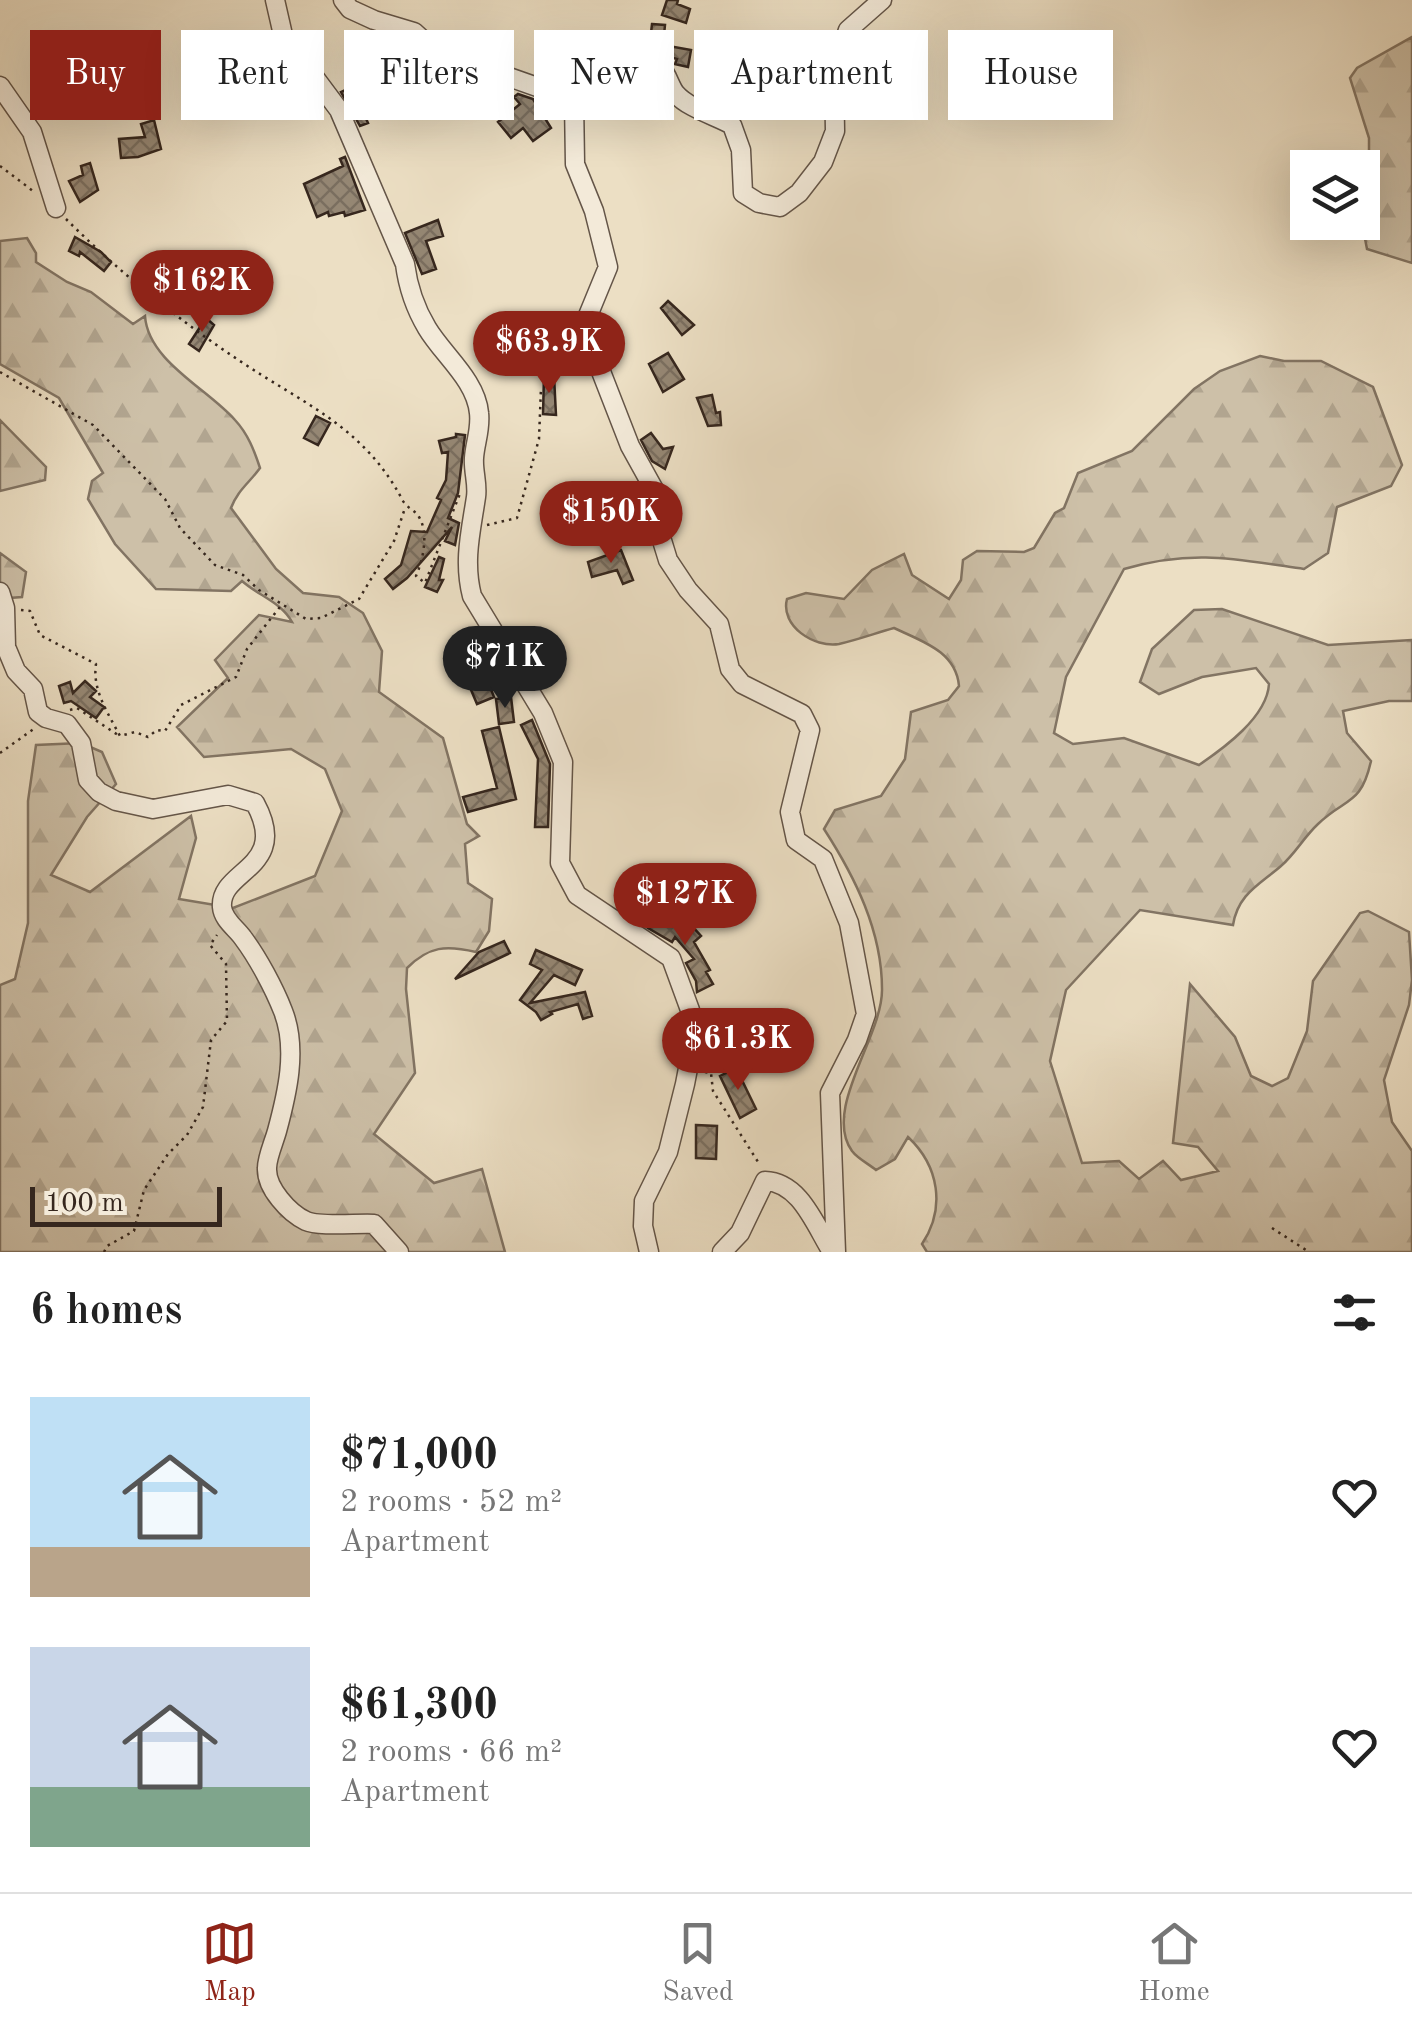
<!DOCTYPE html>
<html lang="en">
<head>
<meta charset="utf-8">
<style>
  :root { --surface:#fff; --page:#f2f2f2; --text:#222; --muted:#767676; --line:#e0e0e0; --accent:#8f2418 }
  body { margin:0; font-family:"Old Standard TT",serif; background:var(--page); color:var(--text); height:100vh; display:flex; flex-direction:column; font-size:38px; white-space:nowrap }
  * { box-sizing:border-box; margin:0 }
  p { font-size:32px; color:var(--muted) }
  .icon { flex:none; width:55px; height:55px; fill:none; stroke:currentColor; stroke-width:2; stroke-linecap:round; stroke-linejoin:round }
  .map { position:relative; height:1252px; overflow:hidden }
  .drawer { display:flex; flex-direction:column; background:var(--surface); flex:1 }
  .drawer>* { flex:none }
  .guide { position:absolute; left:30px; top:30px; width:1352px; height:90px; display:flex; gap:20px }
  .fabs { position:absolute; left:1290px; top:150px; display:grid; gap:20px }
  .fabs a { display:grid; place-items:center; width:90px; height:90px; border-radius:0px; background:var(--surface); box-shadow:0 10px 40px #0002; font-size:50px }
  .scale { position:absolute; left:30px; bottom:25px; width:192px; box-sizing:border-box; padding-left:10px; border:5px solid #36271e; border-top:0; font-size:28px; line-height:35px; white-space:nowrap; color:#36271e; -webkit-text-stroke:8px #f3ead9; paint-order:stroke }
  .price { position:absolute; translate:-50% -85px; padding:0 22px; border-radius:35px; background:var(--accent); color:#fff; font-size:32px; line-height:65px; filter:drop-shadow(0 2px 5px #0008) }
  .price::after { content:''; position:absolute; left:50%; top:60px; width:30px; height:22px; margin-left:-15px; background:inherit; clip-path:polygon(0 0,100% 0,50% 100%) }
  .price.current { background:#222; color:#fff }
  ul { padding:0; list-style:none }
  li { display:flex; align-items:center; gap:30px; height:250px; padding:0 30px }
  li span { display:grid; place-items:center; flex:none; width:280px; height:200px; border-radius:0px; color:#555 }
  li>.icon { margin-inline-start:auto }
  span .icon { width:120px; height:120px; fill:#fffc; stroke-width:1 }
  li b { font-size:42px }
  h2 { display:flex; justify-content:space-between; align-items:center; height:120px; padding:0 30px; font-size:42px }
  .chip { padding:0 35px; border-radius:0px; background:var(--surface); box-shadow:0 10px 40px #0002; font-size:35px; line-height:90px }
  .chip.current { background:var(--accent); color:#fff }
  .dock { display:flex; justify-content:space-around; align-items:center; height:140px; border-top:2px solid var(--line); background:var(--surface); font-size:28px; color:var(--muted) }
  .dock a { display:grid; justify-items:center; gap:5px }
  .dock .current { color:var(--accent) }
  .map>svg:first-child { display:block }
  .forest { fill:url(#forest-firs); stroke:#827463; stroke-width:2.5 }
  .building { fill:url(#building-cross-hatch); stroke:#36271e; stroke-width:2.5 }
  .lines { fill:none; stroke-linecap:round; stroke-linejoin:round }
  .minor-casing { stroke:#645548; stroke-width:21 }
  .path { stroke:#36271e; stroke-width:2.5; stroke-dasharray:2.5 5; stroke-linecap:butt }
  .minor { stroke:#f3ead9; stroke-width:18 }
</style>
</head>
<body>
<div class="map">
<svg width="1412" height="1252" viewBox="0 0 1412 1252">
  <defs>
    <pattern id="forest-firs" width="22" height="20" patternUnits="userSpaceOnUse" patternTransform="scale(2.5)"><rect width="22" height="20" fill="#cdc0a8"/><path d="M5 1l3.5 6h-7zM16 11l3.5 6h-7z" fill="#b1a590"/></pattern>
    <pattern id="building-cross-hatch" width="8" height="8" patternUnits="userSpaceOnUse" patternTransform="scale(2.5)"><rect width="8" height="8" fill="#958774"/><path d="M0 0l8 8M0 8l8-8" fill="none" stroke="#7a6e5f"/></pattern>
  </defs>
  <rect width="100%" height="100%" fill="#ecdfc4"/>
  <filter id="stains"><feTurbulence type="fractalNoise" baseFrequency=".002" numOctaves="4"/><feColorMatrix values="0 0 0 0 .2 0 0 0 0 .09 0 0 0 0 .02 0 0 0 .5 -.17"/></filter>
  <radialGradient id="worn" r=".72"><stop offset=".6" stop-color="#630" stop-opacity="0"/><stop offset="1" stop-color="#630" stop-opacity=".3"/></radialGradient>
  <!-- forest -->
  <path class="forest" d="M1412,37v226l-45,-14 -5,-26v-48l7,-15v-22l-19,-60 7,-10z
    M27,238l9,15v9l31,20 24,10 42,32 12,-8c3,45 63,73 90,104 13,14 19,30 25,48 -10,14 -23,23 -29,40l45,61 27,24 36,4 24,16 19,38 -3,41 64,46 24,86 12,12 -14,8 3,39 24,16 -3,32 -13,21c-30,-7 -47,-6 -69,16l-1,21 9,84 -41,61 60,49 48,-14 23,83h-505v-267l15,-6 13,-56v-122l8,-56 45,-2 21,9 14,32 -29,33 -36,58 39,17 101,-76 5,22 -17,61 54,9 82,-32 27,-65 -17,-42 -34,-20 -87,8 -27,-30 51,-49 -13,-18 44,-45 33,7c-11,-20 -33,-26 -50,-41l-11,10 -75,-2 -41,-45 -27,-45 4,-18 11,-8 -44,-75 -59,-34v-123z
    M1260,356l24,5h37l52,26 29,78 -11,21 -54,21 -9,46 -24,16c-68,-10 -112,-20 -180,0l-58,108 -12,56 19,11 51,-6 75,27c25,-17 68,-48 70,-81l-13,-16 -54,9 -43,17 -19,-12 12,-33 42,-39 28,-1 106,36 84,-5v61h-23l-46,10 4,22 24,28c-10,45 -25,36 -53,63 -14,13 -23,30 -37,42 -22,19 -43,28 -48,59l-93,-15 -74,80 -16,71 32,102 37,-2 20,18 24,-18 18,19 37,-9 -20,-24 -25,-4 17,-159 45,53 16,39 21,10 16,-8 19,-47 6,-50 47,-68 8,-2 41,21 3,48 -3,25 -25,75 8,42 20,29v101h-485l-5,-8c24,-36 17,-78 -14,-107l-13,22 -19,11c-7,-6 -18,-11 -24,-19 -30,-42 31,-115 30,-162 0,-58 -27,-112 -58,-160l11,-19 46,-14 24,-37 6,-47 37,-12 11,-14c-3,-35 -38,-45 -65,-58 -18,5 -37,12 -55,16 -25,4 -59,-18 -52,-45l19,-6 38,6 28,-29 32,-16 8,21 37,24 12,-19 2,-20 14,-9 47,1 10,-4 21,-35 9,-5 14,-35 54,-22 62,-62 26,-18z
    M0,420l46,47 -1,13 -45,11z
    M0,553l26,19 -4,25 -13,1 -9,7z"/>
  <!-- building -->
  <path class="building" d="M667,0h11l-1,4 13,5 -4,14 -24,-8z
    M652,24l13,1 -2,20 28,5 -3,17 -13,-3 2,-5 -28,-9z
    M274,44l13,18 -9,4 -4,-8 -12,6 -5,-12z
    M587,44l9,24 -11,8 -5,-13 -14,10 -7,-11z
    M352,87l16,36 -8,3 -19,-34z
    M518,94l15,5 18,29 -18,13 -10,-13 -12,10 -13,-16 22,-18 -6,-7z
    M154,120l7,29 -23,8 -17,1 -2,-19 26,-2 -4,-13z
    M345,157l20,53 -20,6 -1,-4 -15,4 -1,-4 -11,5 -13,-33 39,-18 -3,-7z
    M90,163l8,27 -18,12 -11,-21 14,-6 -2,-9z
    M438,220l5,16 -17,5 10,28 -14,5 -17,-41z
    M75,237l26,15 10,10 -7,9 -24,-19 -1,4 -10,-5z
    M668,301l26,24 -12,10 -21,-27z
    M206,318l8,7 -15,26 -10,-7z
    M668,353l16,26 -21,13 -14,-28z
    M544,376h10l2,39 -13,-1z
    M712,395l4,18 4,-1 1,13 -13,1 -11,-28z
    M316,416l14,7 -12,22 -14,-7z
    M651,433l12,16 10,-2 -8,22 -13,-8 -11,-21z
    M456,434l9,1 -7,58 -10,25 11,5 -4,22 -10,-4 7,-14 -45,51 -14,11 -8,-10 16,-14 10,-34 16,1 14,-32 -4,-2 9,-18 2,-28 -6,1 -3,-12 17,-4z
    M621,550l12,30 -10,4 -6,-14 -25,7 -4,-15z
    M439,557l5,2 -5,21h4l-6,12 -12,-5z
    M479,659l15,38 -17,7 -16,-38z
    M85,681l11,10 -6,6 14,10 -8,11 -25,-17 -7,2 -5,-17 11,-4 3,11z
    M511,697l3,25 -15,2 -3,-25z
    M532,720l18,44 -2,63h-13l3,-68 -17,-34z
    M499,727l17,72 -48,13 -5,-15 34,-9 -15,-57z
    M657,912l28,18 6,-5 10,11 -7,6 16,28 -4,2 7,12 -16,8 -1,-11 -10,-18 8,-4 -19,-22 -3,5 -24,-14 6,-11 7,4z
    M504,941l6,12 -55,26 24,-27z
    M536,950l46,20 -7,15 -21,-10 -24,28 55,-11 7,24 -9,3 -5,-15 -28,8 2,2 -11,6 -5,-8 -16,-12 22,-30 -12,-6z
    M736,1068l20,41 -16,9 -20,-42z
    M696,1125l21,1 -1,33 -20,-1z"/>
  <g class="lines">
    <defs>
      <path id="minor" d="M275,0l8,35 56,75 66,154c3,23 10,44 22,64 16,27 49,52 52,85 2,16 -4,30 -5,45 -1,13 4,26 2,39 -5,34 -13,64 -4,99l71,117 20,49 -3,101 17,32 94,63 19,52v48l-5,26 -17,68 -24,49 -1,25 6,26
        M343,0l7,9 24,11 40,12 21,19 139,49
        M0,86l32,46 24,76
        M574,100l1,64 19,47 14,56 -21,51 6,33 37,95 26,47 4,41 8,26 20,30 31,34 11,45 12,15 60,30 8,16 -20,82 6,28 27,19 26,64 17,91 -9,26 -27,53 6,159
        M574,100c21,-15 58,-52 85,-33 9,6 10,19 17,27 12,14 40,22 56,31l9,25 2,43 16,10 21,4 19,-14 24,-31 12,-31 -1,-57 14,-44 34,-30
        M0,592l5,16 1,39 10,24 17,18 5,23 8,6 21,6 14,19 7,37 11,12 17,9 37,8 75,-14 27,8c36,66 -36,66 -33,104 1,13 14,21 21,31 15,20 31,50 40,73 15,38 4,83 -6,120 -3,11 -10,26 -10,37 -1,20 22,45 39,53 13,6 52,2 68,3l25,28
        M722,1252l18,-19 25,-52c35,1 50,44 67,71"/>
    </defs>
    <!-- minor casing -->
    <use href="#minor" class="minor-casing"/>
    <!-- path -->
    <path class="path" d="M0,166l33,25
      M66,219c51,51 111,100 171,140 66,45 127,67 166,142 4,7 12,9 16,16 10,16 4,43 -3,59l9,7 36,-92
      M0,372l93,53 72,74 15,29 35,37 28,10 16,15 47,29 15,-1 38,-19 35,-58 11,-33
      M487,525l30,-7 22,-79 2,-51
      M21,610l9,1 10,24 56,29c-4,26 12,49 24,72l15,-4 13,5 9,-7 8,1 16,-26 55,-28 11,-28 36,-46
      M70,710l7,-2 41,27
      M0,753l35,-25
      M705,1072l6,1 2,18 47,74
      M1272,1228l37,24
      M104,1252l3,-6 27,-15 10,-41 24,-36 19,-19 16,-28 8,-67 16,-19 -1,-57 -16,-19 7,-10"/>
    <!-- minor -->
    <use href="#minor" class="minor"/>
  </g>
  <rect width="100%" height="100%" filter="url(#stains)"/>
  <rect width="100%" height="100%" fill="url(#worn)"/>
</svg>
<div class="fabs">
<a><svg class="icon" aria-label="layers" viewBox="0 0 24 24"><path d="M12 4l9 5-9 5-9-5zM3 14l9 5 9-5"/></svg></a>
</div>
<div class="scale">100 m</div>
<b class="price" style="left:202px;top:335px">$162K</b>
<b class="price" style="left:549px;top:396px">$63.9K</b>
<b class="price" style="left:611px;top:566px">$150K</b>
<b class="price current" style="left:505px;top:711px">$71K</b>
<b class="price" style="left:685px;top:948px">$127K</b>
<b class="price" style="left:738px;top:1093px">$61.3K</b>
<div class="guide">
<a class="chip current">Buy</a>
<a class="chip">Rent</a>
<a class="chip">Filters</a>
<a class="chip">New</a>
<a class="chip">Apartment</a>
<a class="chip">House</a>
</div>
</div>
<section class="drawer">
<h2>6 homes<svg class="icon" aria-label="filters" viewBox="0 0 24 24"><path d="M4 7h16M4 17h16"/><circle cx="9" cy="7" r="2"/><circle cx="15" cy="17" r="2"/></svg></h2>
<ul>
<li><span style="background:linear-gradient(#bfe0f5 75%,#b9a48a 0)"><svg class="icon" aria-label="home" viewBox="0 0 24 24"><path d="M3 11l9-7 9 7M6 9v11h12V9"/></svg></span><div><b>$71,000</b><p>2 rooms · 52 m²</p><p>Apartment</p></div><svg class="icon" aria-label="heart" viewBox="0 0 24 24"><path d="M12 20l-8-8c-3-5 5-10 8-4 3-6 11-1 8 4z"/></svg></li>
<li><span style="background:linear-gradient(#c9d6e8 70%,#7fa58c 0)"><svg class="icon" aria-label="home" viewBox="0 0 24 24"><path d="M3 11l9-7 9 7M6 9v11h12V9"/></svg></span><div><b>$61,300</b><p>2 rooms · 66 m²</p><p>Apartment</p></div><svg class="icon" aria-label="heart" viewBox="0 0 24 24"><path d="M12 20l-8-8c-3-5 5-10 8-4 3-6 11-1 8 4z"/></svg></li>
</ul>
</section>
<nav class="dock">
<a class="current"><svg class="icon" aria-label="map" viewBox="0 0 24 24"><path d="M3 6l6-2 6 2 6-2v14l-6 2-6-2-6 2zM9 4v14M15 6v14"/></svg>Map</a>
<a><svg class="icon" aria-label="saved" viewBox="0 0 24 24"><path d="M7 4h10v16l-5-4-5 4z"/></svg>Saved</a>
<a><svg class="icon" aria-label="home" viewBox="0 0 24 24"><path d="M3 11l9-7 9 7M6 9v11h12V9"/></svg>Home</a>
</nav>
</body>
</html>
